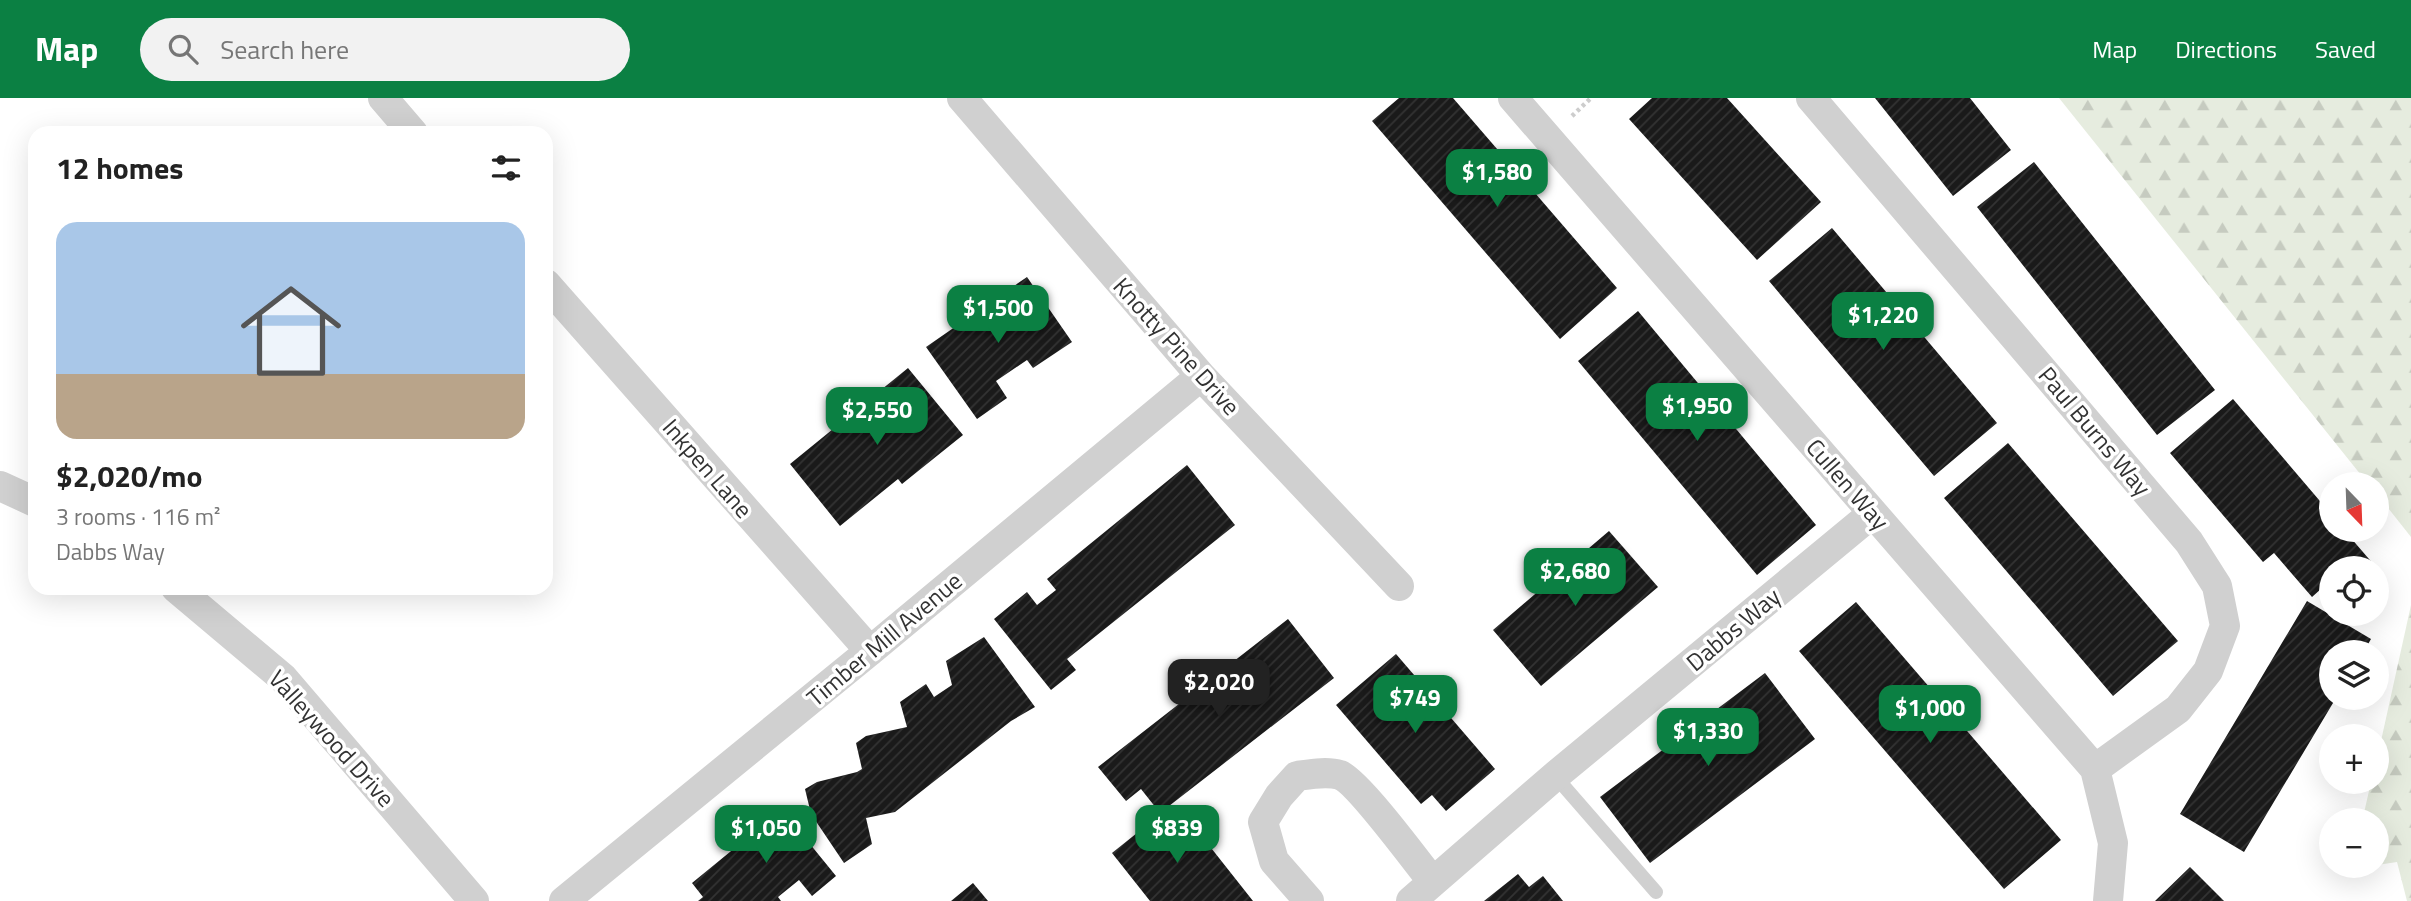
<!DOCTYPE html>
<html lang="en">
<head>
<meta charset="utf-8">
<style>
  :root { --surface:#fff; --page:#f2f2f2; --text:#222; --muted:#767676; --line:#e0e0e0; --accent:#0b8043 }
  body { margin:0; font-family:"Titillium Web",sans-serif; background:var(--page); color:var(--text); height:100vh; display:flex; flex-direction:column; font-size:26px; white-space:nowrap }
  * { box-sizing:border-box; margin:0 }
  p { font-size:23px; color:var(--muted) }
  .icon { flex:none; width:38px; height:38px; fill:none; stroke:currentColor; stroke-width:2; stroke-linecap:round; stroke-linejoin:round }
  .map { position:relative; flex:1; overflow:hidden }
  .side { position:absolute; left:28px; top:28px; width:525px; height:469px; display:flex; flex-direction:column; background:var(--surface); border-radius:21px; box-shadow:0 7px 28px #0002 }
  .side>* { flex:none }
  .needle { width:46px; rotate:157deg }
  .fabs { position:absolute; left:2319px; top:374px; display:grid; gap:14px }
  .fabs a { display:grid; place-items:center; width:70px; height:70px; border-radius:50%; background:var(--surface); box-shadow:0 7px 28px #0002; font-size:35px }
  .price { position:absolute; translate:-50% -60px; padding:0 16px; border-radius:14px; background:var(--accent); color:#fff; font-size:23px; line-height:46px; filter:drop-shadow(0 2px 4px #0008) }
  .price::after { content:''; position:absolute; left:50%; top:42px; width:21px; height:16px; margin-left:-10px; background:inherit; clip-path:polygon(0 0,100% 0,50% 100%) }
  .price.current { background:#222; color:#fff }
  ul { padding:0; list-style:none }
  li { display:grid; align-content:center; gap:14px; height:371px; padding:0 28px }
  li+li { border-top:2px solid var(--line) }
  li span { display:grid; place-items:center; height:217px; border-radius:21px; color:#555 }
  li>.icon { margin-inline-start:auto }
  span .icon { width:126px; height:126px; fill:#fffc; stroke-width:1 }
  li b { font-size:30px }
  h2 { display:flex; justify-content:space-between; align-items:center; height:84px; padding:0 28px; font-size:30px }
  header { display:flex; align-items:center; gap:42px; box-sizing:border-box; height:98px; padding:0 35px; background:var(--accent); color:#fff }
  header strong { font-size:33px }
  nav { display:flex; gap:38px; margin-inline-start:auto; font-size:24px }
  .search { width:490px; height:63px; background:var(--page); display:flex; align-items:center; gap:18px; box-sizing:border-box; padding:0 24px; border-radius:38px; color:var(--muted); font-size:26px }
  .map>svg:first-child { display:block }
  .forest { fill:url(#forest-firs) }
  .building { fill:url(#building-hatch) }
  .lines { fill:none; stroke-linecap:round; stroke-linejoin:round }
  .path { stroke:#cdcdcd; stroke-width:4.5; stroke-dasharray:3.5 3.5; stroke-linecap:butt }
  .service { stroke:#d0d0d0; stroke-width:14 }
  .minor { stroke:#d0d0d0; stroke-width:30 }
  .labels { text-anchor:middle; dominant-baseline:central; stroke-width:7; stroke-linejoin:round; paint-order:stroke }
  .street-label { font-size:24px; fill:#333; stroke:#fff }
</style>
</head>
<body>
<header>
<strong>Map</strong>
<div class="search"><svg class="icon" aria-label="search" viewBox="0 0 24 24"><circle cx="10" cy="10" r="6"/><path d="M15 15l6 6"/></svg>Search here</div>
<nav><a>Map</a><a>Directions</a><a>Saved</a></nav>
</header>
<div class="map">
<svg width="2411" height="803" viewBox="0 0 2411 803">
  <defs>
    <pattern id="forest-firs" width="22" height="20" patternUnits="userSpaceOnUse" patternTransform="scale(1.75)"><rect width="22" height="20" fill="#e6ecdf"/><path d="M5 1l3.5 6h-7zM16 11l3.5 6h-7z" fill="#c6cbc0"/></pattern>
    <pattern id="building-hatch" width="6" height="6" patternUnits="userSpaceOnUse" patternTransform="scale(1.75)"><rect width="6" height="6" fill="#1a1a1a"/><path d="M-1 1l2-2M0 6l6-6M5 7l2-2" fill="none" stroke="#333"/></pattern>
  </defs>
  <rect width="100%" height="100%" fill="#fff"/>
  <!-- forest -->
  <path class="forest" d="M2059,0h352v439l-34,-43 -1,-9h-7z
    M2411,507v296h-4l-10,-39 -20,3 -1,-44h-17l5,-8 7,-31h5l1,-23z"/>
  <!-- building -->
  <path class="building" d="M1399,0h54l164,190 -57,51 -188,-218z
    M1652,0h75l94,104 -64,58 -128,-141z
    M1875,0h95l41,52 -58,46z
    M2034,64l181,228 -58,45 -180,-228z
    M1832,130l165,195 -63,53 -165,-195z
    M1027,179l45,65 -39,26 -6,-8 -31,21 11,17 -30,21 -51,-72z
    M1638,213l178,214 -59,50 -179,-214z
    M908,270l55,67 -61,49 -4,-5 -58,47 -50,-62z
    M2233,301l98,115v16h13l31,36 -4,3h-40v11l-19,17 -38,-44 -11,9 -93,-109z
    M2008,345l170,198 -65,55 -169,-198z
    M1187,367l48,60 -168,134 9,11 -25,20 -57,-71 33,-27 10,13 19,-15 -9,-11z
    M1609,433l49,56 -117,99 -48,-56z
    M2307,503l64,38 -8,14h-32v45h5l-92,154 -64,-38z
    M1856,504l205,238 -57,49 -205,-238z
    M1288,521l46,59 -174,135 -19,-24 -15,12 -28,-34z
    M984,539l51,70 -24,14 -116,91 -29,6 6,26 -28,19 -33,-49 -6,-25 12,-7 40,-10 5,-3 -6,-26 10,-7 41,-9 -7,-25 26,-18 8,13 18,-12 -6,-24z
    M1396,556l99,115 -49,42 -14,-16 -11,9 -85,-99z
    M1765,575l50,66 -165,124 -50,-66z
    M779,708l57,70 -24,20 -13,-16 -21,17 3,4h-83l5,-4 -11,-14 44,-36 -3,-3z
    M1162,715l13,17 14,-10 64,81h-103l-38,-48z
    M2190,769l34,34h-69z
    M1518,776l11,13 14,-11 20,25h-79z
    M973,785l15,18h-37z"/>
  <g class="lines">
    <!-- path -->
    <path class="path" d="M1572,18l19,-18"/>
    <!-- service -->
    <path class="service" d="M1555,678l101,116"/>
    <!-- minor -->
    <path class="minor" d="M383,0l30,35
      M962,0l239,278 198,210
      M1513,0l582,671 18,74 -5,58
      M1811,0l378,444 28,44 8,40 -17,45 -30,38 -83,60
      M546,186l324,367
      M0,388l35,16
      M176,490l107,90 191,223
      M564,803l306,-250 331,-275
      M1309,803l-35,-40 -11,-39 16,-26 18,-20c14,-2 30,-5 43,-1 17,6 78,88 92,106
      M1411,803l144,-125 318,-263"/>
  </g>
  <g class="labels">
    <!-- street labels -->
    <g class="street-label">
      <text transform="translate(1177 248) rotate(48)">Knotty Pine Drive</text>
      <text transform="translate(2095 333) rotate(50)">Paul Burns Way</text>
      <text transform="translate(708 370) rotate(49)">Inkpen Lane</text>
      <text transform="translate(1848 386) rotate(49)">Cullen Way</text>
      <text transform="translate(1733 531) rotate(-40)">Dabbs Way</text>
      <text transform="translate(884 541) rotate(-40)">Timber Mill Avenue</text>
      <text transform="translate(332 640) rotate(48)">Valleywood Drive</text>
    </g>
  </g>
</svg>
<div class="fabs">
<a><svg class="needle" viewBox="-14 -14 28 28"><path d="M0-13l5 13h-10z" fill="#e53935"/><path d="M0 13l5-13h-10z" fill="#767676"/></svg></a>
<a><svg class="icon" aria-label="locate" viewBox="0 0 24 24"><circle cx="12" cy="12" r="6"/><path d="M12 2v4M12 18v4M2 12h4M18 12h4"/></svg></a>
<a><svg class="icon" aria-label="layers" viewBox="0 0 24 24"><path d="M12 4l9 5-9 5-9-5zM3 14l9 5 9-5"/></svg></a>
<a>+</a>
<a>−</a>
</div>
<b class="price" style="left:1497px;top:111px">$1,580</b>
<b class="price" style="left:998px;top:247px">$1,500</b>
<b class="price" style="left:1883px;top:254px">$1,220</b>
<b class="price" style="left:1697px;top:345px">$1,950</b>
<b class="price" style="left:877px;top:349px">$2,550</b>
<b class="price" style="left:1575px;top:510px">$2,680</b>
<b class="price current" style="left:1219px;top:621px">$2,020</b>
<b class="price" style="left:1415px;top:637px">$749</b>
<b class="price" style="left:1930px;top:647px">$1,000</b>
<b class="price" style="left:1708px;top:670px">$1,330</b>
<b class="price" style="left:766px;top:767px">$1,050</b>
<b class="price" style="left:1177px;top:767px">$839</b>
<section class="side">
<h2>12 homes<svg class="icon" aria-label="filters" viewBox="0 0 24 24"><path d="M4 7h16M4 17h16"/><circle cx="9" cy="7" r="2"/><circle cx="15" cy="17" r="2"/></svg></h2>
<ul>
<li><span style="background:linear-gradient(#a9c7e8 70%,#b9a48a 0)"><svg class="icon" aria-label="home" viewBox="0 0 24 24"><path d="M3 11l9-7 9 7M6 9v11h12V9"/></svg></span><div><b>$2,020/mo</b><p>3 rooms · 116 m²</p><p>Dabbs Way</p></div></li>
</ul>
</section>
</div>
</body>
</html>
